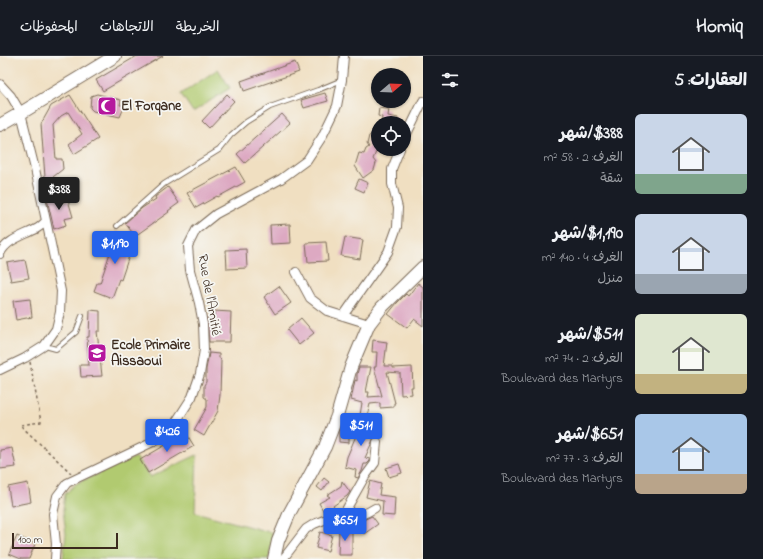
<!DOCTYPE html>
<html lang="ar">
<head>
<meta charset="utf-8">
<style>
  :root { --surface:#171b24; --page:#242831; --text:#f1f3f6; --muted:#9ea1a6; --line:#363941; --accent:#2563eb }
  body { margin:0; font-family:"Indie Flower","Playpen Sans Arabic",sans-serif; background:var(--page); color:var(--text); direction:rtl; height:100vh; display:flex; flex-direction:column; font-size:15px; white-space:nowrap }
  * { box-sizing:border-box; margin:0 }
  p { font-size:13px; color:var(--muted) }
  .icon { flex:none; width:22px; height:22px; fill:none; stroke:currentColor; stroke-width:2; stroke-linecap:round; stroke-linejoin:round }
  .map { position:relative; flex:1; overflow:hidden; direction:ltr }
  .drawer { display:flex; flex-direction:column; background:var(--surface); width:340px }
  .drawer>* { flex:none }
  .needle { width:26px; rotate:71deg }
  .buttons { position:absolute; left:371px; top:12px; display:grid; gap:8px }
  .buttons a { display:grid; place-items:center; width:40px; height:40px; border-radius:50%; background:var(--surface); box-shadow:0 1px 3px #0004; font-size:20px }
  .scale { position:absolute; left:12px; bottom:10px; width:106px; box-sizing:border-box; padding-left:4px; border:2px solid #3b2a1e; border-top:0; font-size:11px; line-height:14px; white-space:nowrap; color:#3b2a1e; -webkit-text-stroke:3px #f6f6f2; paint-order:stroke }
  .price { position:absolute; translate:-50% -34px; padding:0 9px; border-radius:4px; background:var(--accent); color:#fff; font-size:13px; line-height:26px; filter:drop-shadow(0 1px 2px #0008) }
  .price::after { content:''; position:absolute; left:50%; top:24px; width:12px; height:9px; margin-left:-6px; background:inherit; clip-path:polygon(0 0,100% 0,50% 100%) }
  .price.current { background:#222; color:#fff }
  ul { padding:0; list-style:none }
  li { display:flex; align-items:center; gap:12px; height:100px; padding:0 16px }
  li span { display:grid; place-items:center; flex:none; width:112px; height:80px; border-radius:6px; color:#555 }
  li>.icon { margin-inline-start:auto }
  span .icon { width:48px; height:48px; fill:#fffc; stroke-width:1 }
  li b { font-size:17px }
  h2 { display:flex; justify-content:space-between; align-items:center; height:48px; padding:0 16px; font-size:17px }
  header { display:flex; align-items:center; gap:24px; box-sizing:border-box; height:56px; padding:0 20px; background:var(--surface); border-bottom:1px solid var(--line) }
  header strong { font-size:19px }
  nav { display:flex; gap:22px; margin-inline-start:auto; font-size:14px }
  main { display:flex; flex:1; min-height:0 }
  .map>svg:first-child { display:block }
  .green { fill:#b1ca70; stroke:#767a47 }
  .building { fill:#dda9c2 }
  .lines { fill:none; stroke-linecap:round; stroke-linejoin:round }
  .lane-casing { stroke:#7a6957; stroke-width:6 }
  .street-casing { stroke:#7a6957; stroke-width:10 }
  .secondary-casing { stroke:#7a6957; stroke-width:14 }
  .path { stroke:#7a6957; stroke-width:1.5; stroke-dasharray:3 3; stroke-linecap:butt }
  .lane { stroke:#fff; stroke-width:4 }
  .street { stroke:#fff; stroke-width:8 }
  .secondary { stroke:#fff; stroke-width:12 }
  .labels { text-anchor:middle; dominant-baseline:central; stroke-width:3.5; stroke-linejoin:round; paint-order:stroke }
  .poi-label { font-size:14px; font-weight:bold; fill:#3b2a1e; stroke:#f6f6f2; text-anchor:start }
  .street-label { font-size:14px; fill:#3b2a1e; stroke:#f6f6f2 }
</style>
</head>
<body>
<header>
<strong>Homiq</strong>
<nav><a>الخريطة</a><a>الاتجاهات</a><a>المحفوظات</a></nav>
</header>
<main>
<section class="drawer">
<h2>العقارات: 5<svg class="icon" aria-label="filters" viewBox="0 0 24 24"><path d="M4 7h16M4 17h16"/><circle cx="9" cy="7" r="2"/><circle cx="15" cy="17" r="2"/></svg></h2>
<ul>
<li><span style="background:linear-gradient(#c9d6e8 75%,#7fa58c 0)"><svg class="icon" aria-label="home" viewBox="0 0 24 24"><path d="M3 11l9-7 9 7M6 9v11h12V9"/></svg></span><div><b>$388/شهر</b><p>الغرف: 2 · 58 m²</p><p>شقة</p></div></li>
<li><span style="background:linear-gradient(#c9d6e8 75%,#9aa5b1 0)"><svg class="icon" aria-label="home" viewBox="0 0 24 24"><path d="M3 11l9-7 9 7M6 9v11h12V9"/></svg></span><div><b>$1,190/شهر</b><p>الغرف: 4 · 140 m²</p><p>منزل</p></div></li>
<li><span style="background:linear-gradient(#dfe7d0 75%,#c2b280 0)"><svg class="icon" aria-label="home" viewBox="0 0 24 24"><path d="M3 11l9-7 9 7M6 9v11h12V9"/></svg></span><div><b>$511/شهر</b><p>الغرف: 2 · 74 m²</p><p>Boulevard des Martyrs</p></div></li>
<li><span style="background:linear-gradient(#a9c7e8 75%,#b9a48a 0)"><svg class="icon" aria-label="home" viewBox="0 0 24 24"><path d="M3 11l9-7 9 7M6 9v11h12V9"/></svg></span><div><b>$651/شهر</b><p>الغرف: 3 · 77 m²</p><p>Boulevard des Martyrs</p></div></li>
</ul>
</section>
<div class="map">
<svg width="423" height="503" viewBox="0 0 423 503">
  <rect width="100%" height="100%" fill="#f6f6f2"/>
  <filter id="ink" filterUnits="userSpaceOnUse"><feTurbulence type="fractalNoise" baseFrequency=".025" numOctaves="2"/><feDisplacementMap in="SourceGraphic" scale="8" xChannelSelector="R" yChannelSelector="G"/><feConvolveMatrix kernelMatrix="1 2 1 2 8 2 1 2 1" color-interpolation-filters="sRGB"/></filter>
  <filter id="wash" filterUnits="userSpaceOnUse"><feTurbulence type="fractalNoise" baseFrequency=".012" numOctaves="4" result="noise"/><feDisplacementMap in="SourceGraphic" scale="16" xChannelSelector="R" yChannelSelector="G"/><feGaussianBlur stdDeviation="0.9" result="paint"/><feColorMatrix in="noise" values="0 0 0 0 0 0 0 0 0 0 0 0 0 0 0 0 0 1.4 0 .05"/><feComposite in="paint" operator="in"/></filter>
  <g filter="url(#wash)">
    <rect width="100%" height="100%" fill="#f0dfc1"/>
    <!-- green -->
    <path class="green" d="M218,13l12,19 -37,24 -12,-18z
      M197,399l-2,57 78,21 -4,26h-206l3,-25 -3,-24 2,-16 12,-11 59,-26 14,20z"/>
    <g id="blocks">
      <!-- building -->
      <path class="building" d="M137,0h26l-60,35 -7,-11z
        M295,6l4,10 -55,19 -3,-10z
        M325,37l3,8 -24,7 -3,-8z
        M97,38l24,6 -1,5h5l-5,12 -27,-6 -3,-3 1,-12z
        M227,38l7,7 -25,27 -7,-7z
        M70,39l28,44 -24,15 -5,-10 13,-10 -14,-22 -7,4 -8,9 3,34h6l1,10 -10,8 -5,2 -3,-2 -4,-53 10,-18z
        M379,52l10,1 -1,7 10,2 -1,5h-16l1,-6 -4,-1z
        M282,58l8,9 -45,40 -8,-9z
        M378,74v21l-2,1 -3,7 3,4 -2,7 -11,8 -8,-12 4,-13 5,1 2,-5 3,-2 -2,-3 2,-8z
        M236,111l9,15 -27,15 -1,-1 -21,12 -9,-15z
        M359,123l9,4 -4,9 -9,-4z
        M168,131l11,16 -11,8 1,1 -34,24 -10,-13 17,-15 14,-9 -1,-2z
        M61,138l2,8 5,-2 5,17 -9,2 2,6 -12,4 -7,-30z
        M290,168l1,19 -20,1 -1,-19z
        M117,176l18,6 -14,42 -2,-1 -7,19 -18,-7 3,-8h3z
        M345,181l18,3 -3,19 -19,-3z
        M326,186l2,19 -20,1 -2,-19z
        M246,193l1,19 -20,1 -1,-19z
        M25,204l4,18 -18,3 -4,-18z
        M418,227l5,4v39l-9,-7 -7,9 -19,-14 9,-11 9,-9 2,2z
        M279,230l12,17 -16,11 -11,-17z
        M30,243l2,18 -16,3 -3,-19z
        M90,254l10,1v20h-3l5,45 -21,1 -1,-12h9l-2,-28h2z
        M214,255l17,1 -1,30h-21l-2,-24h7z
        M301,262l13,15 -15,12 -12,-15z
        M373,284l14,2 -3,24h9v2l19,-1 1,20h-2l1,7 -11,1 -1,-22 -13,-1 8,31h-1v4l-14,1v-5l-10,1 -3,12 -7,-1 2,-12 -11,-3 4,-20 2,1v-7l2,-7h12l-5,25h3l-1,5 14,-1 -8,-29h2l1,-15h-5z
        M209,297l10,1v4l2,2 -1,35 -2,16 -14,25 -10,-6 13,-23v-8l-3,-2v-12l2,-3v-13z
        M363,363l16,7 -14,32 5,1v2l-3,3h-3l-2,7 -4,7 -3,-1 1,-7 -11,-3 2,-10z
        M341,371h8v16l-10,-1v-11z
        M186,377l8,13 -46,27 -8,-13z
        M12,392l4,19 -16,2v-19z
        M399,408l3,9 -13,4 -3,-9z
        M324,422l5,4 -7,9 -5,-4z
        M342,425l8,11 -3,4 -14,10 2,4 -10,4 -6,-11 11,-6 -3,-2 14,-9z
        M370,425l11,3 -2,11 16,2 -1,19 -12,-1 1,-14 -17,-4z
        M28,427l3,19 -20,4 -3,-19z
        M372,460l6,8 -14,10 -9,-12 8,-2z
        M339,473h13v26h-14z
        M320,476l12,3 -4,16 -12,-3z
        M17,480l18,8 -6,15h-8l-12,-5z"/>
    </g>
  </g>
  <g filter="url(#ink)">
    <use href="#blocks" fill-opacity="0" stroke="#7a6957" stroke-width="1"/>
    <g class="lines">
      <defs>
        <path id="lane" d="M117,170l47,-42 55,-34 12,-15 15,-13 24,-15 48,-17 24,-10
          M45,290l11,3 20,-17 6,-16"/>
        <path id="street" d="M0,28l11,12 10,17 14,56 26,122 -1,21 -4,17 -12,17 -19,12 -25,12
          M404,84l19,-39
          M0,198c6,-14 23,-18 36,-25 4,-2 7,-5 10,-8
          M296,216l14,26 17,13 42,13
          M343,260l45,-64 9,-25 1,-19 -6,-24v-15l8,-20
          M342,461l22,-39 11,-15 2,-21
          M55,503l1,-15 -3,-30 4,-18 10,-13 86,-41 21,-17 18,-28 8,-23 4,-24 -1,-26 -4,-21 -9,-33 -2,-24 8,-16 20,-16 65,-35 26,-19 15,-23 15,-31 5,-26 2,-24
          M283,503l23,-30 8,-5 10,-4 37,-5 7,-3 7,-4"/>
        <path id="secondary" d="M0,69l21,-12 94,-57
          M274,503l4,-18 12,-29 35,-65 12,-31 14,-49 18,-43 13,-17 41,-40"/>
      </defs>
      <!-- lane casing -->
      <use href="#lane" class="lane-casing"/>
      <!-- street casing -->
      <use href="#street" class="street-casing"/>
      <!-- secondary casing -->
      <use href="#secondary" class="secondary-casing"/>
      <!-- path -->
      <path class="path" d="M30,306l11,60 -21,3 51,48"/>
      <!-- lane -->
      <use href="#lane" class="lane"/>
      <!-- street -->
      <use href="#street" class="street"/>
      <!-- secondary -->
      <use href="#secondary" class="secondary"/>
    </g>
  </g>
  <!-- icons -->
  <defs>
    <symbol id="mosque-square" viewBox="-11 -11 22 22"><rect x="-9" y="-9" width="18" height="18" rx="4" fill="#b5179e" stroke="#f6f6f2"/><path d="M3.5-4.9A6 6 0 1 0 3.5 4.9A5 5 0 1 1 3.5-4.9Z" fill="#fff"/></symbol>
    <symbol id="school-square" viewBox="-11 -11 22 22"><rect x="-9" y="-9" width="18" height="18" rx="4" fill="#b5179e" stroke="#f6f6f2"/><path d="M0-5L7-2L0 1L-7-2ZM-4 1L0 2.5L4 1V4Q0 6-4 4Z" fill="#fff"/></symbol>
  </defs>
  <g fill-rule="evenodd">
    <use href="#mosque-square" x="96" y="39" width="22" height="22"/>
    <use href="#school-square" x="86" y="286" width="22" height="22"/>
  </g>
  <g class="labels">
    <!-- poi labels -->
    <g class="poi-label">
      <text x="121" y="50">El Forqane</text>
      <text x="111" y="289">Ecole Primaire<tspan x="111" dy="16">Aissaoui</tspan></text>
    </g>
    <!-- street labels -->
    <g class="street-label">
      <text transform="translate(209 239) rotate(80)">Rue de l'Amitié</text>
    </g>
  </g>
</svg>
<div class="buttons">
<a><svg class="needle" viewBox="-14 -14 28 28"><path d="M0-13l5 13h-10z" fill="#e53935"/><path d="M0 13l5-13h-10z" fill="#9ea1a6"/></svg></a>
<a><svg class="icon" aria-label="locate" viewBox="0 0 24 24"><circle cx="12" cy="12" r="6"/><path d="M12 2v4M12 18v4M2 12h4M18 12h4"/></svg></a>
</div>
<div class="scale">100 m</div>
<b class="price current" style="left:59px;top:155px">$388</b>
<b class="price" style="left:115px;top:209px">$1,190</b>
<b class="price" style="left:361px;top:391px">$511</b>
<b class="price" style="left:167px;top:397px">$426</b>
<b class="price" style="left:345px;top:486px">$651</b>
</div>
</main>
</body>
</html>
